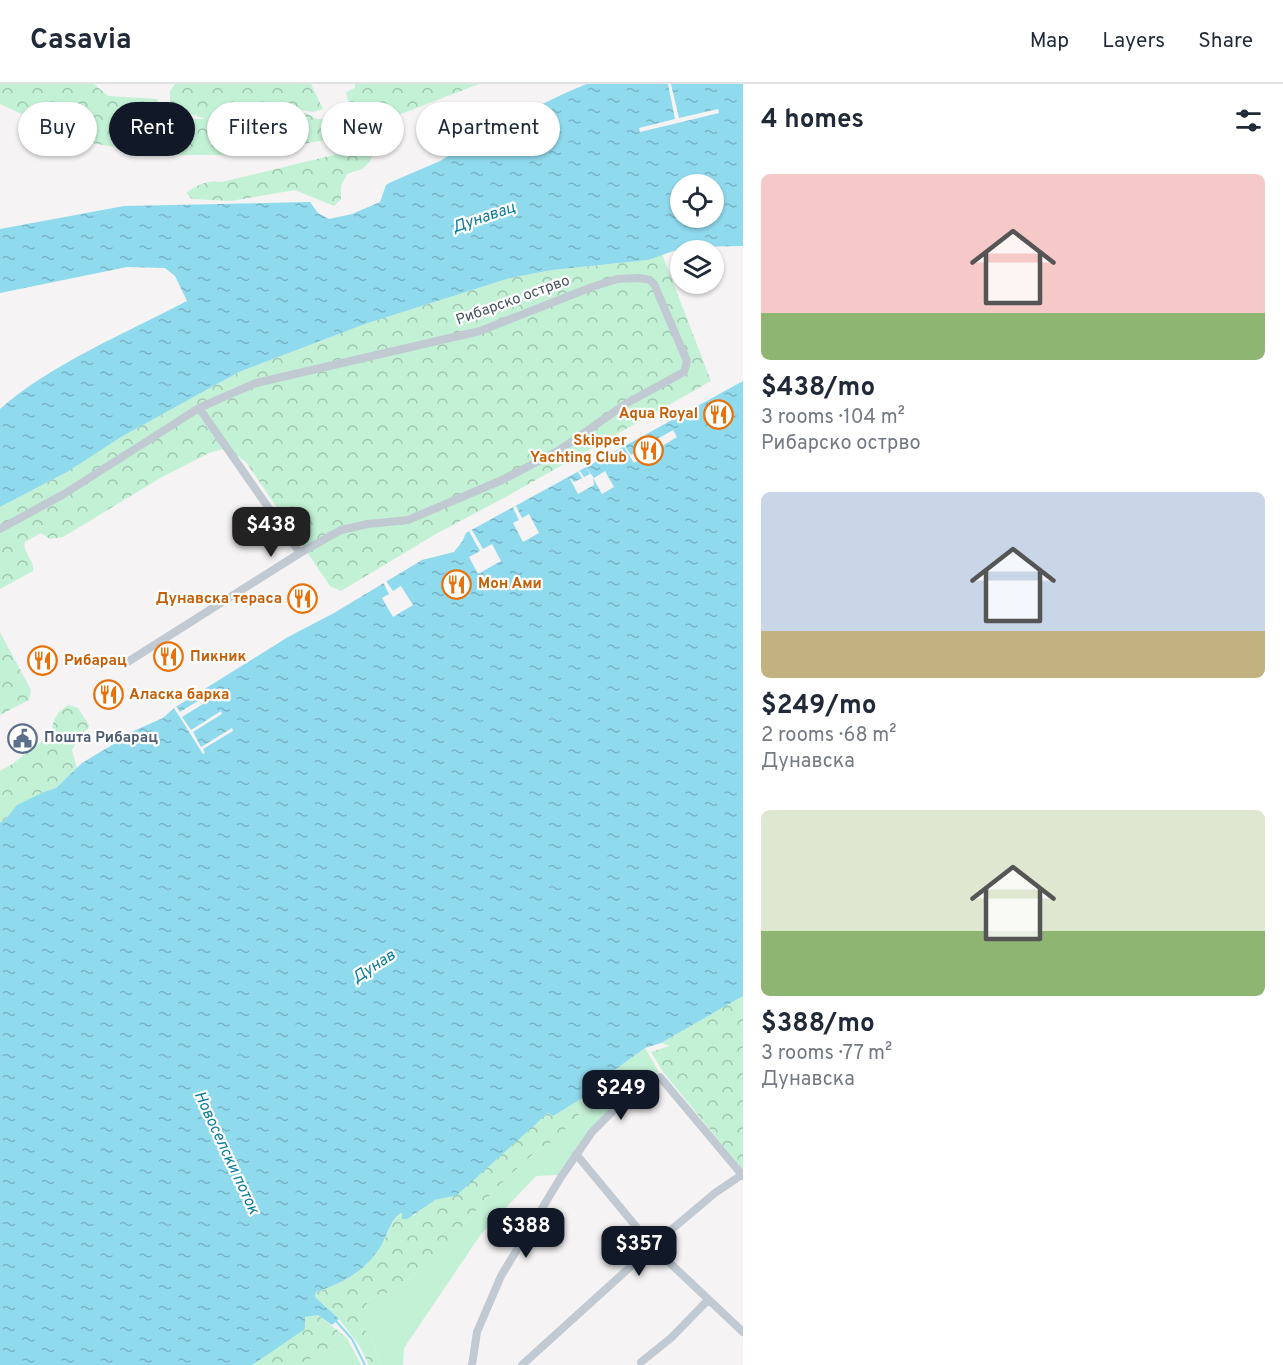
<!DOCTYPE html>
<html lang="en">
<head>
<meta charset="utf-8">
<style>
  :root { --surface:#fff; --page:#f2f2f3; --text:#1f2937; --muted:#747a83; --line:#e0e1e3; --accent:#111827 }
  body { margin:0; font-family:Overpass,sans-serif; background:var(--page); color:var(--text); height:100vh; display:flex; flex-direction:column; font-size:22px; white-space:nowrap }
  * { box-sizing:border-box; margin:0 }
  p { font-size:20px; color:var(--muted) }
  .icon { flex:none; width:33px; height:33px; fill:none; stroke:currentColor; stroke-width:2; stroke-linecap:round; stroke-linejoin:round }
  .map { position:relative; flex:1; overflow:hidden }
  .details { display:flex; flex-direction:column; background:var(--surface); width:540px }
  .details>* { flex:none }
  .top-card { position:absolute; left:18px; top:18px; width:570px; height:54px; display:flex; gap:12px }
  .controls { position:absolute; left:670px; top:90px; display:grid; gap:12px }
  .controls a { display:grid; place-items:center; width:54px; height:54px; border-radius:50%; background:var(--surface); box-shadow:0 2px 4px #0004; font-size:30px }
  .price { position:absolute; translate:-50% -51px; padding:0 14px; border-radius:12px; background:var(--accent); color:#fff; font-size:20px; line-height:39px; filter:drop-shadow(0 2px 3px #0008) }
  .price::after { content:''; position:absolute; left:50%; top:36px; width:18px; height:14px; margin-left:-9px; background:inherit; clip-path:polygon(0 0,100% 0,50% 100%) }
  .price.active { background:#222; color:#fff }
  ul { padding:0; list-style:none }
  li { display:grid; align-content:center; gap:12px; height:318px; padding:0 18px }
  li span { display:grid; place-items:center; height:186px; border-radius:9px; color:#555 }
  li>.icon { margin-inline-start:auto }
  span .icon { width:108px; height:108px; fill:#fffc; stroke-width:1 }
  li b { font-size:26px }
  h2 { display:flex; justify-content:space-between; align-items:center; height:72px; padding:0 18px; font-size:26px }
  .pill { padding:0 21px; border-radius:27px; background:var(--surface); box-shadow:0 2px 4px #0004; font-size:21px; line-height:54px }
  .pill.active { background:var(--accent); color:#fff }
  header { display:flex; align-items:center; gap:36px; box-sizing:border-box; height:84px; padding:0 30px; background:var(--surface); border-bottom:2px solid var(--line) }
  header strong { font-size:28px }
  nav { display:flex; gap:33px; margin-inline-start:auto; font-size:21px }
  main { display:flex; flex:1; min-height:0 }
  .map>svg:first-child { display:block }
  .green { fill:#c3f1d5 }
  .forest { fill:url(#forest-crowns) }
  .water { fill:url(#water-ripples); fill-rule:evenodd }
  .pier { fill:#f5f3f3 }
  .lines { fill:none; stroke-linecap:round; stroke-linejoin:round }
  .stream { stroke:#90daee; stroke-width:2 }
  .minor { stroke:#c1cad2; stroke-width:8 }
  .labels { text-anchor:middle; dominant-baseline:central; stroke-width:4.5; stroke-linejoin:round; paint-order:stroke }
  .street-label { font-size:15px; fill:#4a5661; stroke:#fff }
  .food-label { font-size:15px; font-weight:bold; fill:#c56008; stroke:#fff; text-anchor:start }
  .service-label { font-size:15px; font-weight:bold; fill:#4e5e75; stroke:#fff; text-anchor:start }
  .water-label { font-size:16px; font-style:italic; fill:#0c7c9b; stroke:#fff }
</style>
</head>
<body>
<header>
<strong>Casavia</strong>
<nav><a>Map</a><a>Layers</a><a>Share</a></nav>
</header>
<main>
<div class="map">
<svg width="743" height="1281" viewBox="0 0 743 1281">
  <defs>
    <pattern id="forest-crowns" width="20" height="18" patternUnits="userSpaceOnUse" patternTransform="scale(1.5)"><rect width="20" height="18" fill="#c3f1d5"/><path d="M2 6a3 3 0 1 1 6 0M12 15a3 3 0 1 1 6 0" fill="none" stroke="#a0c6b0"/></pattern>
    <pattern id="water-ripples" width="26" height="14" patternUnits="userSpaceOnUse" patternTransform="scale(1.5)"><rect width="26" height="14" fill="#90daee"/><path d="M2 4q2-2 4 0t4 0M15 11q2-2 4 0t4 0" fill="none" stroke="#78b4c4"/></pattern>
  </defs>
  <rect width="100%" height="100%" fill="#f5f3f3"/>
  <!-- green -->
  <path class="green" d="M645,964l14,24c-40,23 -74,66 -101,103l-22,1 -55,58 -77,114 -1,17h-23l-9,-31 -8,-5 -5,-15 14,-17 13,-3 20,-12 32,-26 57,-66 38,-35 24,-16 28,-30 -3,-10 28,-25z
    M347,1254l14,27h-61z"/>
  <!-- forest -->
  <path class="forest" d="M0,0h94l14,12 49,3 5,13c17,8 26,7 43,7l-16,-6 -10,3 -9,-7v-18l5,-7h136l12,25 -10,3 -25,-4 -17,9 -28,9 -20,-7 -9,2 -7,-2 4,4h18l14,6h8l36,-17 19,1 11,6h7l27,-6 -5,-21 9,-4v-4h124l-112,43 -19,9 -84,15 -35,4h-69l-68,-12 -27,-9 -65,-30z
    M367,63l5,9 -2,6 -8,7 -15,5 -6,12v13l-7,7 -39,-16 -64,11 -39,-2 -6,-6c13,-9 21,-13 36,-11z
    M662,170l49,127 -202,114 -75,40 -93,56 -11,-5 -84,-124 -19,-14 -18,5 -47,24 -99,60 -13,2 -9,-6 -16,9c-3,11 10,18 8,29l-33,18v-82l67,-35 50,-33 122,-67 126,-48 145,-46 42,-8 96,-10z
    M0,548l31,58 -2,10 -29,15z
    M69,621l9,3 11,17 -1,4 -7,5 -9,16 5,18 -21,20 -12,4 -32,19 -8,10 -4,1v-51l14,-8 13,-11 24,-17c2,-14 4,-23 18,-30z
    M743,912v174l-79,-97 -13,-21 19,-6 -9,-3z
    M581,1015l3,10 -28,30 -24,16 -38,35 -57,66 -32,26 -20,12 -13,3 -13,17 4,15 8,5 9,31h-11l-10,-20 -20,-26 -24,-22 1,-5c29,-9 47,-20 64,-46 8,-10 10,-24 20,-32l14,2 7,-8 14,-8 22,-6 91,-81 5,3z
    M318,1231l29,23 -47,27h-48l52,-36 1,-12z"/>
  <!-- water -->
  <path class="water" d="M587,0h156v162l-58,1 -37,13 -96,10 -42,8 -145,46 -126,48 -118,65 -54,35 -67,35v-98c49,-44 128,-77 187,-108l-12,-25 -10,-8 -38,-1 -127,26v-64l124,-23 186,-4 8,11 11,6 23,-5 28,-12 6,-17 3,-2 51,-22 32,-19c7,-2 11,6 19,3 5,-4 6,-10 11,-15 12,-14 66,-39 85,-46zM681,100h33v34h-33z
    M743,297v615l-82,47 -16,5 -36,26 -28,25 -28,17 -5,-3 -91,82 -22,5 -28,19h-5v-6c-11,5 -14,21 -20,31 -15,26 -38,39 -66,48l-1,5 24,22 -7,6 -14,-10 -13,2v12l-53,36h-252v-543l4,-1 13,-16 27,-13 12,-4 26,-25 35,-21 12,-9 34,-15 11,-10 114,-71 46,-24 88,-53 32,-8 8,-10 4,-9z"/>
  <!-- pier -->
  <path class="pier" d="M668,0h3l8,34 39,-9 1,4 -79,19 -1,-4 36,-9z
    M673,346l4,7 -43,26 -10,-16 1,-1 6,9 17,-11 -4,-8 2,-1 6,7z
    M586,383l8,11 11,-7 9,16 -12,7 -9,-16 1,7 -16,9 -9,-17 5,5 8,-4 -4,-6 2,-1 4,6 6,-3z
    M516,422l6,12 7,-4 10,19 -16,9 -10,-19 6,-3 -6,-12z
    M472,446l11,19 9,-5 9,17 -23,13 -9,-17 11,-6 -11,-20z
    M386,497l7,10 8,-5 12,19 -20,12 -11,-19 7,-4 -6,-12z
    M205,605l6,10 -29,18 9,13 30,-19 1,3 -29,18 8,15 31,-19 1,3 -30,18 2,4 -2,1 -29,-46 2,-2 4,6 26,-16 -3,-6z"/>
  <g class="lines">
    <!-- stream -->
    <path class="stream" d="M335,1236l17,19 13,26"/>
    <!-- minor -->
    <path class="minor" d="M0,445l64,-35 135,-86 57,-25 224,-52 112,-44 25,-8 22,-1 11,2 4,4 33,77 -3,11 -57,31 -69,48 -56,29 -94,40 -40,4 -27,6 -41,23
      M126,579l174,-110 -101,-145
      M576,1070l77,93 90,85
      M641,1278l30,-24 37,-38
      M472,1281l5,-33 24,-56 60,-99 31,-45 25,-25 24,-22 19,-8 83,99
      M522,1281l149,-135 44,-37 28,-19"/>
  </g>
  <!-- icons -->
  <defs>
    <symbol id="restaurant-ring" viewBox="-11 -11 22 22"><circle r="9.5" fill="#fff" stroke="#e8710a" stroke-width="1.5"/><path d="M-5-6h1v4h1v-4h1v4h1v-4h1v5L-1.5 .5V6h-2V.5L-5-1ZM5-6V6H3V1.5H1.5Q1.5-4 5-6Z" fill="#e8710a"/></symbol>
    <symbol id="civic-ring" viewBox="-11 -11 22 22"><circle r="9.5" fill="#fff" stroke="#5c6f8a" stroke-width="1.5"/><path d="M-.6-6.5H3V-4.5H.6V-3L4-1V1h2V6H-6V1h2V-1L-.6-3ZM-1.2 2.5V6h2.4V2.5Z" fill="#5c6f8a"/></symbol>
  </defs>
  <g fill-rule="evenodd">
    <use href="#restaurant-ring" x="702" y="314" width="33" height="33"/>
    <use href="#restaurant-ring" x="632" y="350" width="33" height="33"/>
    <use href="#restaurant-ring" x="440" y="484" width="33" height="33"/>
    <use href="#restaurant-ring" x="286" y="498" width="33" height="33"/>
    <use href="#restaurant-ring" x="152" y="556" width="33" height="33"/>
    <use href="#restaurant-ring" x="26" y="560" width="33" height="33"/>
    <use href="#restaurant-ring" x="92" y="594" width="33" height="33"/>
    <use href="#civic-ring" x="6" y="638" width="33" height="33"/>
  </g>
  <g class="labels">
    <!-- street labels -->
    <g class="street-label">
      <text transform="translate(513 217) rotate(-20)">Рибарско острво</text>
    </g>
    <!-- food labels -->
    <g class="food-label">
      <text x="698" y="330" text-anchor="end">Aqua Royal</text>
      <text x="627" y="357" text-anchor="end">Skipper<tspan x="627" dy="17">Yachting Club</tspan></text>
      <text x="478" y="500">Мон Ами</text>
      <text x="282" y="515" text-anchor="end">Дунавска тераса</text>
      <text x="190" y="573">Пикник</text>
      <text x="64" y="577">Рибарац</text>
      <text x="129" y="611">Аласка барка</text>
    </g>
    <!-- service labels -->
    <g class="service-label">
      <text x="44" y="654">Пошта Рибарац</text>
    </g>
    <!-- water labels -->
    <g class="water-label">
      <text transform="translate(484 134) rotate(-19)">Дунавац</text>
      <text transform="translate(374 883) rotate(-33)">Дунав</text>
      <text transform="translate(226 1069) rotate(65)">Новоселски поток</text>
    </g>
  </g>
</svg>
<div class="controls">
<a><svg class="icon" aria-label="locate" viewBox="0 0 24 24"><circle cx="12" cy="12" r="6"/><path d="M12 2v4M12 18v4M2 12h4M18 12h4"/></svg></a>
<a><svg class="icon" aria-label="layers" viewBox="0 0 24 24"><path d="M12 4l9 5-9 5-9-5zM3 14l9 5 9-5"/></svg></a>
</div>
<b class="price active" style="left:271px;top:474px">$438</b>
<b class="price" style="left:621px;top:1037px">$249</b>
<b class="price" style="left:526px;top:1175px">$388</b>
<b class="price" style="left:639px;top:1193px">$357</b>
<div class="top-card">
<a class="pill">Buy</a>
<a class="pill active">Rent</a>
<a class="pill">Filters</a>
<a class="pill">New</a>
<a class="pill">Apartment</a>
</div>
</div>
<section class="details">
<h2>4 homes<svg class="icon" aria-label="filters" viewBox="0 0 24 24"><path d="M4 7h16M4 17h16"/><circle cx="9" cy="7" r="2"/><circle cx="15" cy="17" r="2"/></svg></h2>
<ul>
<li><span style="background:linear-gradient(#f6c9c9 75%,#8fb573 0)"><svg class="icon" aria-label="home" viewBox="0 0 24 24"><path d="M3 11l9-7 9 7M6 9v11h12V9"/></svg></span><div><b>$438/mo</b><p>3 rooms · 104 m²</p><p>Рибарско острво</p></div></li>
<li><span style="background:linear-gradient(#c9d6e8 75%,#c2b280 0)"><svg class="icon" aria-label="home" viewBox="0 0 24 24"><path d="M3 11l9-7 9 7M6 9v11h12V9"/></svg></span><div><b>$249/mo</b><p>2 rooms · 68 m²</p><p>Дунавска</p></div></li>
<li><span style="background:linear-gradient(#dfe7d0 65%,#8fb573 0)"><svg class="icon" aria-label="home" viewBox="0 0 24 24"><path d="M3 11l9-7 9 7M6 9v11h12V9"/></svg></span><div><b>$388/mo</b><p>3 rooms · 77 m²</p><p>Дунавска</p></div></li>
</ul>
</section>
</main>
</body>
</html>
